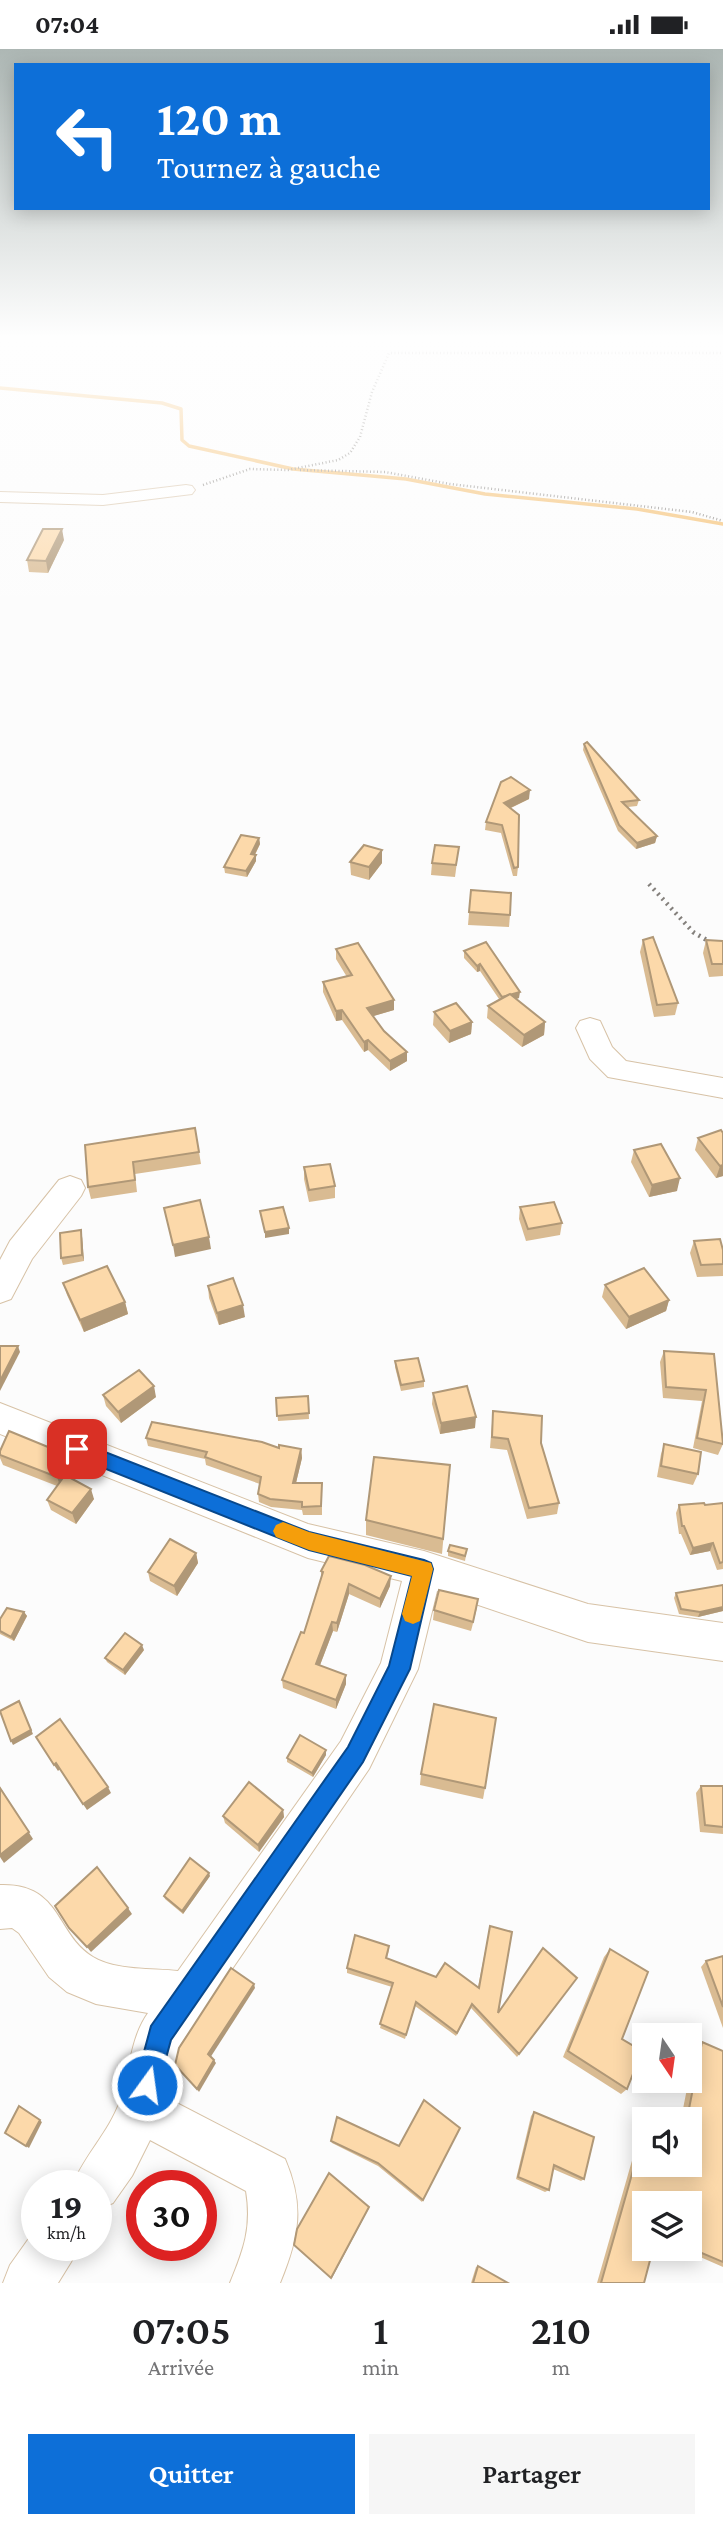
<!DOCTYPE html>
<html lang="fr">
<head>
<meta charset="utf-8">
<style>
  :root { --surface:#fff; --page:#f6f6f6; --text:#202124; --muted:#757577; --accent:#0d6fd8 }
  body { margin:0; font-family:"Crimson Pro",serif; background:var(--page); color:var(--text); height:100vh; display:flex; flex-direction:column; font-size:26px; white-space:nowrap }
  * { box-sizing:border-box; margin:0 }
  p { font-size:23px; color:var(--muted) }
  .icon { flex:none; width:38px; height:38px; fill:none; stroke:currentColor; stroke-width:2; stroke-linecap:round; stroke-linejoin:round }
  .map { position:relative; height:2234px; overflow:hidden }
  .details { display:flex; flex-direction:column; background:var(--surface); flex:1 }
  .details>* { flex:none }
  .hud { position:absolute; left:14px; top:14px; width:696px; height:147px; border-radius:0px; box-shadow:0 4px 18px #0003; background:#0d6fd8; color:#fff; overflow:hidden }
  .needle { width:46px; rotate:167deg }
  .fabs { position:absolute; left:632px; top:1974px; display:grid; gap:14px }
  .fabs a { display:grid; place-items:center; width:70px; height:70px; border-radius:0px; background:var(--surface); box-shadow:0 4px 18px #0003; font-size:35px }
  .speed { position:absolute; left:21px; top:2121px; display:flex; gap:14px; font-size:35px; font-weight:700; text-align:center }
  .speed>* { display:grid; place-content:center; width:91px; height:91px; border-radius:50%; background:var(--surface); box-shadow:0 4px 18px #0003; line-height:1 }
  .speed small { font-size:18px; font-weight:400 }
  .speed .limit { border:10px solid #d22; background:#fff; color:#111 }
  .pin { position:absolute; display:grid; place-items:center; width:60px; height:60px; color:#fff; margin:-30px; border-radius:14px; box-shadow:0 4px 10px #0006 }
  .me { position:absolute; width:77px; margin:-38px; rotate:14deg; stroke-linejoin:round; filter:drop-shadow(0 0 5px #0008) }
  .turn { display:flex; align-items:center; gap:24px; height:147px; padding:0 28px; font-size:32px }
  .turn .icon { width:91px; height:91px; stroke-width:2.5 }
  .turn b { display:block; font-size:49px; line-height:60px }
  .eta { display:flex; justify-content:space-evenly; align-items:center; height:119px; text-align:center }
  .eta b { font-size:42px; font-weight:600; line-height:49px }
  .cta { display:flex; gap:14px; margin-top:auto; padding:14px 28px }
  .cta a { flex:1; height:80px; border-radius:0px; background:var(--accent); color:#fff; font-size:28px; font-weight:600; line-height:80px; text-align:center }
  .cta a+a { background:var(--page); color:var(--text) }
  .status { display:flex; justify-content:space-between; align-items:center; height:49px; padding:0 35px; background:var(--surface); direction:ltr }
  .status svg { height:19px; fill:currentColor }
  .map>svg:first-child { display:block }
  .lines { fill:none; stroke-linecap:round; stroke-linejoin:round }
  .stream { stroke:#f4bb67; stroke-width:3.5 }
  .minor-casing { stroke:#d7c2a6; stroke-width:2 }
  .path-far1 { stroke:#84807c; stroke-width:2.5; stroke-dasharray:1 2.5; stroke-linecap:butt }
  .path { stroke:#84807c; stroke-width:4.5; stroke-dasharray:2 4.5; stroke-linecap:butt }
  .minor { fill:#fff; fill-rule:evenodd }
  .wall { fill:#d9bb92 }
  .shaded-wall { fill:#b09877 }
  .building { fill:#fcd9aa; stroke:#b09877; stroke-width:2 }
  .route { fill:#0d6fd8; stroke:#08488c; stroke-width:2 }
  .slow { fill:#f59e0b }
</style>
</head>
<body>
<div class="status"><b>07:04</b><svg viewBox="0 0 49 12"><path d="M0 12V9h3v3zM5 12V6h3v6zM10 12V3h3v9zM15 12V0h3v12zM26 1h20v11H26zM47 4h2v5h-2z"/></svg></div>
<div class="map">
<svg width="723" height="2234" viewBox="0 0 723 2234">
  <rect width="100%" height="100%" fill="#fcfcfc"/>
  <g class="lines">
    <!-- stream -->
    <polyline class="stream" points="0,339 162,354 181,360 182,391 189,397 293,420 406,430 485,445 637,460 723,475"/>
    <defs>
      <g id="minor">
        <polygon points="186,436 192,437 195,441 192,445 103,456 0,453 0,443 103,446"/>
        <polygon points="590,969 600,972 612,998 626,1012 723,1029 723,1049 608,1028 590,1010 576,979 580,972"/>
        <polygon points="70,1127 81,1131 85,1139 81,1147 32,1210 11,1250 0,1254 0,1211 10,1192 59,1131"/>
        <path d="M 0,1354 L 308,1475 L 424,1502 L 588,1555 L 723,1574 L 723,1612 L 588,1593 L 437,1542 L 418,1620 L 369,1720 L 180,1996 L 167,2049 L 285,2110 C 305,2157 299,2188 280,2234 L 230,2234 C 244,2200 252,2178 246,2142 L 150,2091 L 132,2127 L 113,2154 L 96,2161 L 96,2137 L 72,2137 C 84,2107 109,2083 120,2052 C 130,2023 130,1989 148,1964 L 96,1955 L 67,1943 L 49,1928 L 19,1884 L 12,1879 L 0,1880 L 0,1836 C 62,1834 55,1885 93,1908 C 116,1922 153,1919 178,1922 L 341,1692 L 381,1614 L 402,1532 L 308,1509 L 0,1385 Z"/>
        <polygon points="37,2178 37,2196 79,2196 71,2213 58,2234 3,2234 10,2216"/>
      </g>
    </defs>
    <!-- minor casing -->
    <use href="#minor" class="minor-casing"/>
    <!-- path-far1 -->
    <g class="path-far1">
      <polyline points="300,421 385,423 450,435 692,463 723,472"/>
      <polyline points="203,436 250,420 288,421 338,411 350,404 360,388 372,343 389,304 723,304"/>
    </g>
    <!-- path -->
    <polyline class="path" points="649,835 693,883 710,893"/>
    <!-- minor -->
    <use href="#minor" class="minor"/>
  </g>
  <!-- wall -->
  <g class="wall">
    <polygon points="64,491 48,524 29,523 27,511"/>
    <polygon points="584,695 639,751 637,757 628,758 657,787 655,794 636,800 618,782 583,701"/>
    <polygon points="501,733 529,750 511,759 518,818 517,827 513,827 501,784 485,781 486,773"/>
    <polygon points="259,789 260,795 255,806 256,812 247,828 225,824 224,818"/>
    <polygon points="459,798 455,828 431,826 432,814"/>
    <polygon points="382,801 382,814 369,831 351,826 350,813"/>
    <polygon points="471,841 510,866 509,878 468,876"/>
    <polygon points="643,891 678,954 675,966 654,968 640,903"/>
    <polygon points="706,891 723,892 723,927 709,928 703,904"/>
    <polygon points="486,893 519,949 516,950 545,973 544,986 522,998 487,969 488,957 499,950 480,922 477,923 464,909 464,902"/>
    <polygon points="336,900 394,951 394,961 373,967 384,982 407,1003 407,1012 390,1022 368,1001 364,1003 342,971 336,972 323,943 323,933 347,928 336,910"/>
    <polygon points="434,963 472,973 471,985 449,994 433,976"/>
    <polygon points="195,1079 201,1115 135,1125 137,1143 91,1150 88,1138 85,1096"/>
    <polygon points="723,1084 723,1127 716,1129 695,1101 698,1089"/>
    <polygon points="634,1101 677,1142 649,1148 631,1113"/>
    <polygon points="304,1118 335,1137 335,1149 309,1153 304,1130"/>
    <polygon points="520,1158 562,1174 560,1186 526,1192 519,1170"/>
    <polygon points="81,1181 82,1187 84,1212 63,1216 61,1209"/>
    <polygon points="694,1192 723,1201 723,1227 697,1228 690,1204"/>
    <polygon points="63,1234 125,1253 128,1265 84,1283 67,1246"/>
    <polygon points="605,1236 669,1251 666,1262 626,1280 602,1248"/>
    <polygon points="208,1237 245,1268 219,1276 209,1249"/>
    <polygon points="664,1302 714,1305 723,1395 718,1406 693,1399 702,1352 663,1349 660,1313"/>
    <polygon points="395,1312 424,1332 424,1338 401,1342 395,1318"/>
    <polygon points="433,1344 475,1379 440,1385 432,1355"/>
    <polygon points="103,1346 156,1348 121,1374 106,1357"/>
    <polygon points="308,1347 309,1370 278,1372 276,1349"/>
    <polygon points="493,1362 541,1394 559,1454 557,1465 527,1470 507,1401 490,1399"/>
    <polygon points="146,1389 301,1400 302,1409 296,1434 322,1442 322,1466 303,1466 302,1461 271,1458 259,1453 258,1445 260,1435 206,1416 205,1410 148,1397"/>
    <polygon points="664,1395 698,1425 693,1436 657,1428 661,1405"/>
    <polygon points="0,1402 74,1418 68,1427 94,1450 76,1475 51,1461 47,1451 57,1437 3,1416 0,1409"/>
    <polygon points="450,1416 442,1505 366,1486 366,1471"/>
    <polygon points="723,1454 723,1520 717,1521 710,1502 690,1506 681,1485 679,1485 676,1464 679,1456 705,1456"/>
    <polygon points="467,1500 465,1512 448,1507 448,1502"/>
    <polygon points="196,1504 198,1514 177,1547 150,1532 148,1523"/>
    <polygon points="321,1522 390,1537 380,1559 349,1545 337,1583 333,1582 320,1616 346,1635 336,1660 283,1639 282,1631 304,1584 321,1530"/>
    <polygon points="723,1536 723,1562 698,1568 679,1565 674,1549 676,1544"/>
    <polygon points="477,1559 471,1582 433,1571 434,1561"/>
    <polygon points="24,1563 27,1567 14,1592 0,1585 0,1570"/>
    <polygon points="144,1601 125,1626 107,1613 105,1609"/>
    <polygon points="326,1701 326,1706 313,1728 287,1713 287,1709"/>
    <polygon points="421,1725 485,1739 483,1750 420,1736"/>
    <polygon points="701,1737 723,1737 723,1785 700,1783 696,1744"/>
    <polygon points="283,1761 284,1768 259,1803 225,1774 223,1767"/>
    <polygon points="210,1827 183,1865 165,1850 164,1847"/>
    <polygon points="490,1877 498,1964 574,1933 517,2008 471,1959 456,1987 415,1957 405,1990 380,1979 392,1938 347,1924 347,1919 389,1901 387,1909 436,1928 478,1938"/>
    <polygon points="610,1900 622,1990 627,2040 621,2045 563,2008 604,1908"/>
    <polygon points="723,1907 723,1979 701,1918 706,1912"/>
    <polygon points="702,1993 723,2002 723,2218 682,2200 690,2200 690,2154 644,2154 644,2234 597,2234 637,2094 642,2090 644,2116 690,2116 690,2070 681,2070 695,1999"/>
    <polygon points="534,2063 584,2130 581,2132 553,2120 549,2141 545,2143 516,2130 531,2067"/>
    <polygon points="460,2079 422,2153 378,2117 332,2094 331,2092 399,2097"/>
    <polygon points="478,2217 508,2234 471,2234 476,2218"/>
  </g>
  <!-- shaded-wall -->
  <g class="shaded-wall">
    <polygon points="62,480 64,491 48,524 46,512"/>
    <polygon points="530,741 529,750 504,762 504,754"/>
    <polygon points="657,787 655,794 636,800 637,794"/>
    <polygon points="259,789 260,795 252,811 251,805"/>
    <polygon points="382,801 382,814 369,831 369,818"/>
    <polygon points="256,806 256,812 247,828 246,822"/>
    <polygon points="480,915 480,922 477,923 477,917"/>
    <polygon points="520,943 519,949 502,954 502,948"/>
    <polygon points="394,951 394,961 367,969 367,959"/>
    <polygon points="342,961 342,971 336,972 336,962"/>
    <polygon points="472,973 471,985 449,994 450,982"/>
    <polygon points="545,973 544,986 522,998 524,986"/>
    <polygon points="368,991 368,1001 364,1003 364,993"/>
    <polygon points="407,1003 407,1012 390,1022 390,1012"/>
    <polygon points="723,1116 723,1127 716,1129 720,1117"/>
    <polygon points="680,1129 677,1142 649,1148 652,1136"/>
    <polygon points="289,1179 289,1185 265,1189 265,1183"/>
    <polygon points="81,1181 82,1187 84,1212 82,1206"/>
    <polygon points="209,1188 211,1200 175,1208 173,1196"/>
    <polygon points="669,1251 666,1262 626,1280 629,1268"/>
    <polygon points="125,1253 128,1265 84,1283 80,1271"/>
    <polygon points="243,1256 245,1268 219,1276 217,1264"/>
    <polygon points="18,1297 20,1303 0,1342 0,1332"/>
    <polygon points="154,1337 156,1348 121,1374 118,1363"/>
    <polygon points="476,1368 475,1379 440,1385 441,1374"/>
    <polygon points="301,1400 302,1409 294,1442 293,1434"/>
    <polygon points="70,1407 74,1418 61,1439 57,1428"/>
    <polygon points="91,1440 94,1450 76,1475 72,1464"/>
    <polygon points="713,1494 710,1502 690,1506 693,1499"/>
    <polygon points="196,1504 198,1514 177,1547 174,1537"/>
    <polygon points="391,1527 390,1537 380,1559 380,1550"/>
    <polygon points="349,1535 349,1545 337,1583 337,1574"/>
    <polygon points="723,1558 723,1562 698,1568 700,1563"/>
    <polygon points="24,1563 27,1567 14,1592 11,1588"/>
    <polygon points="332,1573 333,1582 317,1624 316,1615"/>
    <polygon points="142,1596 144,1601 125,1626 123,1621"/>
    <polygon points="346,1626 346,1635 336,1660 336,1651"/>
    <polygon points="19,1652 33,1685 13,1696 11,1692"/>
    <polygon points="326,1701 326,1706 313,1728 312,1724"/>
    <polygon points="56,1714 60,1720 58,1722 54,1716"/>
    <polygon points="0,1738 33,1790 4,1814 0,1808"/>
    <polygon points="108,1738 111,1744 87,1761 83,1755"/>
    <polygon points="283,1761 284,1768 259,1803 258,1796"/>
    <polygon points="209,1824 210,1827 183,1865 182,1862"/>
    <polygon points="128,1859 132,1865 91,1903 87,1898"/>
    <polygon points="254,1935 255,1939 210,2009 208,2005"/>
    <polygon points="214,2011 216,2014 199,2043 197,2040"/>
    <polygon points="19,2057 42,2073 29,2099 26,2097"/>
    <polygon points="369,2158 369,2159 332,2229 331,2229"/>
  </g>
  <!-- building -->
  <g class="building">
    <polygon points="43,480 62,480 46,512 27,511"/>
    <polygon points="587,693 639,751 622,753 657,787 637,794 619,776 584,695"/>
    <polygon points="511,728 530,741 504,754 519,766 518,818 514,819 502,776 486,773 501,733"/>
    <polygon points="241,786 259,789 251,805 256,806 246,822 224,818"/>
    <polygon points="364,796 382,801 369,818 350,813"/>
    <polygon points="435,796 459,798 456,816 432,814"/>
    <polygon points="471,841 511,844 510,866 469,863"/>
    <polygon points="653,888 678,954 657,956 643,891"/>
    <polygon points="706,891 723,892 723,915 712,915"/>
    <polygon points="486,893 520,943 502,948 480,915 477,917 464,902"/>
    <polygon points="358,894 394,951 367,959 384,982 407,1003 390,1012 368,991 364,993 342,961 336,962 323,933 352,926 336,900"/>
    <polygon points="510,945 545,973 524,986 488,957"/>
    <polygon points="456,954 472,973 450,982 434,963"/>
    <polygon points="195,1079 199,1103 133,1113 135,1131 88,1138 85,1096"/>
    <polygon points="721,1081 723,1084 723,1116 720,1117 698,1089"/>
    <polygon points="661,1095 680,1129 652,1136 634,1101"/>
    <polygon points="330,1115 335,1137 309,1141 304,1118"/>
    <polygon points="200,1151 209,1188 173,1196 164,1159"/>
    <polygon points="554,1153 562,1174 528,1180 520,1158"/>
    <polygon points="283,1158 289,1179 265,1183 260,1162"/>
    <polygon points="81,1181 82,1206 61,1209 60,1184"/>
    <polygon points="720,1190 723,1201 723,1215 701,1216 694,1192"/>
    <polygon points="107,1217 125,1253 80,1271 63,1234"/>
    <polygon points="644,1219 669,1251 629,1268 605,1236"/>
    <polygon points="233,1229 243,1256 217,1264 208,1237"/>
    <polygon points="0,1297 18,1297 0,1332"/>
    <polygon points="664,1302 714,1305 723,1395 697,1389 706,1341 666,1338"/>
    <polygon points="418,1309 424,1332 401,1336 395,1312"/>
    <polygon points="139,1321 154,1337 118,1363 103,1346"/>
    <polygon points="467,1337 476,1368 441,1374 433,1344"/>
    <polygon points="308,1347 309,1364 277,1367 276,1349"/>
    <polygon points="493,1362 542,1367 541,1394 559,1454 529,1459 508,1390 492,1388"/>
    <polygon points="152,1373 262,1393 279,1399 279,1396 301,1400 293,1434 322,1434 321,1457 302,1458 302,1453 270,1450 258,1445 261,1428 205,1408 207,1403 146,1389"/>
    <polygon points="9,1382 70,1407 57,1428 0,1406 0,1402"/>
    <polygon points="664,1395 701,1403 698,1425 661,1417"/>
    <polygon points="374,1408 450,1416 443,1490 366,1471"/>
    <polygon points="65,1426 91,1440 72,1464 47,1451"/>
    <polygon points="704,1454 705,1456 723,1454 723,1513 720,1514 713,1494 693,1499 684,1477 682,1477 679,1456"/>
    <polygon points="170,1490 196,1504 174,1537 148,1523"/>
    <polygon points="450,1496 467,1500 465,1507 448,1502"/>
    <polygon points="329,1507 365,1516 391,1527 380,1550 349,1535 337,1574 332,1573 316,1615 346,1626 336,1651 282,1631 301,1583 304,1584 323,1523 321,1522"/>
    <polygon points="723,1536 723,1558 700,1563 681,1560 676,1544"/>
    <polygon points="439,1541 478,1550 473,1573 434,1561"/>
    <polygon points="7,1559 24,1563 11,1588 0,1582 0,1570"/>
    <polygon points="125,1584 142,1596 123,1621 105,1609"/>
    <polygon points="19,1652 31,1681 11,1692 0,1662"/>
    <polygon points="434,1655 496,1669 485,1739 421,1725"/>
    <polygon points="60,1670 108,1738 83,1755 56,1714 54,1716 36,1688"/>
    <polygon points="300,1686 326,1701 312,1724 287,1709"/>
    <polygon points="249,1733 283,1761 258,1796 223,1767"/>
    <polygon points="701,1737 723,1737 723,1778 705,1776"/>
    <polygon points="0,1739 29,1783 0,1806"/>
    <polygon points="190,1809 209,1824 182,1862 164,1847"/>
    <polygon points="97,1818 128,1859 87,1898 69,1879 55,1857"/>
    <polygon points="490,1877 512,1883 498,1964 543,1899 577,1929 519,2005 472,1955 457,1984 416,1953 406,1986 380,1975 393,1934 347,1919 355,1886 389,1897 386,1909 436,1928 445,1914 479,1939"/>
    <polygon points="610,1900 648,1923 622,1990 642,2002 627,2040 568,2002"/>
    <polygon points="723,1907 723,1958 706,1912"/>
    <polygon points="231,1919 254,1935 208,2005 214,2011 197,2040 175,2016 179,1999"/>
    <polygon points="702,1993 723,2002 723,2213 690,2199 690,2154 644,2154 644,2200 653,2200 644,2234 601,2234 642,2090 644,2091 644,2116 690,2116 690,2070 687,2070"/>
    <polygon points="424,2051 460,2079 423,2151 378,2114 331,2092 337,2068 399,2097"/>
    <polygon points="19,2057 40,2071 26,2097 5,2084"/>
    <polygon points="534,2063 594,2088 584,2130 554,2116 549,2141 518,2128"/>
    <polygon points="329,2124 369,2158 331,2229 294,2196 297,2180"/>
    <polygon points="478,2217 508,2234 473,2234"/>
  </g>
  <!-- sky -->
  <linearGradient id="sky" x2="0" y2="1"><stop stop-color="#adb7b4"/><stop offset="0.48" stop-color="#fefefe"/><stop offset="1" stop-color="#fefefe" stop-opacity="0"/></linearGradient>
  <rect width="723" height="599" fill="url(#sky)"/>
  <!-- route -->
  <polygon class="route" points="77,1392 309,1483 424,1511 431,1514 433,1520 410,1620 363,1713 171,1991 156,2045 147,2049 138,2045 135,2036 151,1977 348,1698 389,1617 412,1527 309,1501 71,1406 68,1400 71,1394"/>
  <!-- slow -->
  <polygon class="slow" points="283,1473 309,1483 431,1514 433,1520 420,1572 413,1575 405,1572 402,1565 412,1527 309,1501 276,1488 273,1482 276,1476"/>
</svg>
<div class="fabs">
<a><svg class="needle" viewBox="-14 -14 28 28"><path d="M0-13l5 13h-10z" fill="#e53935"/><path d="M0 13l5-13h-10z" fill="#757577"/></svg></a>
<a><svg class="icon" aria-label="sound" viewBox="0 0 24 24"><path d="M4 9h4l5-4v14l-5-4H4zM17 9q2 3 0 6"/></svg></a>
<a><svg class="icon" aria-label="layers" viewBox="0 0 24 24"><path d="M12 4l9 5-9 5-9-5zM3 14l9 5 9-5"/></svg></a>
</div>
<div class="speed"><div>19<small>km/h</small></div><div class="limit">30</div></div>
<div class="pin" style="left:77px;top:1400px;background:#d93025"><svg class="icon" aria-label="arrive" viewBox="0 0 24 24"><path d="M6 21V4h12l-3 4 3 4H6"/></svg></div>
<svg class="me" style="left:147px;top:2036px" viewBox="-20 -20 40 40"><circle r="17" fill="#0d6fd8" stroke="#fff" stroke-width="3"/><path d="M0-11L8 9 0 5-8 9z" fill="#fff"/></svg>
<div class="hud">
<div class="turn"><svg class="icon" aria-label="left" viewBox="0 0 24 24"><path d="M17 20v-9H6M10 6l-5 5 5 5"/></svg><div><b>120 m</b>Tournez à gauche</div></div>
</div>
</div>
<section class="details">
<div class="eta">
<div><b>07:05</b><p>Arrivée</p></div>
<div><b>1</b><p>min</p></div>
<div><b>210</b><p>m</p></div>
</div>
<div class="cta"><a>Quitter</a><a>Partager</a></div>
</section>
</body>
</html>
